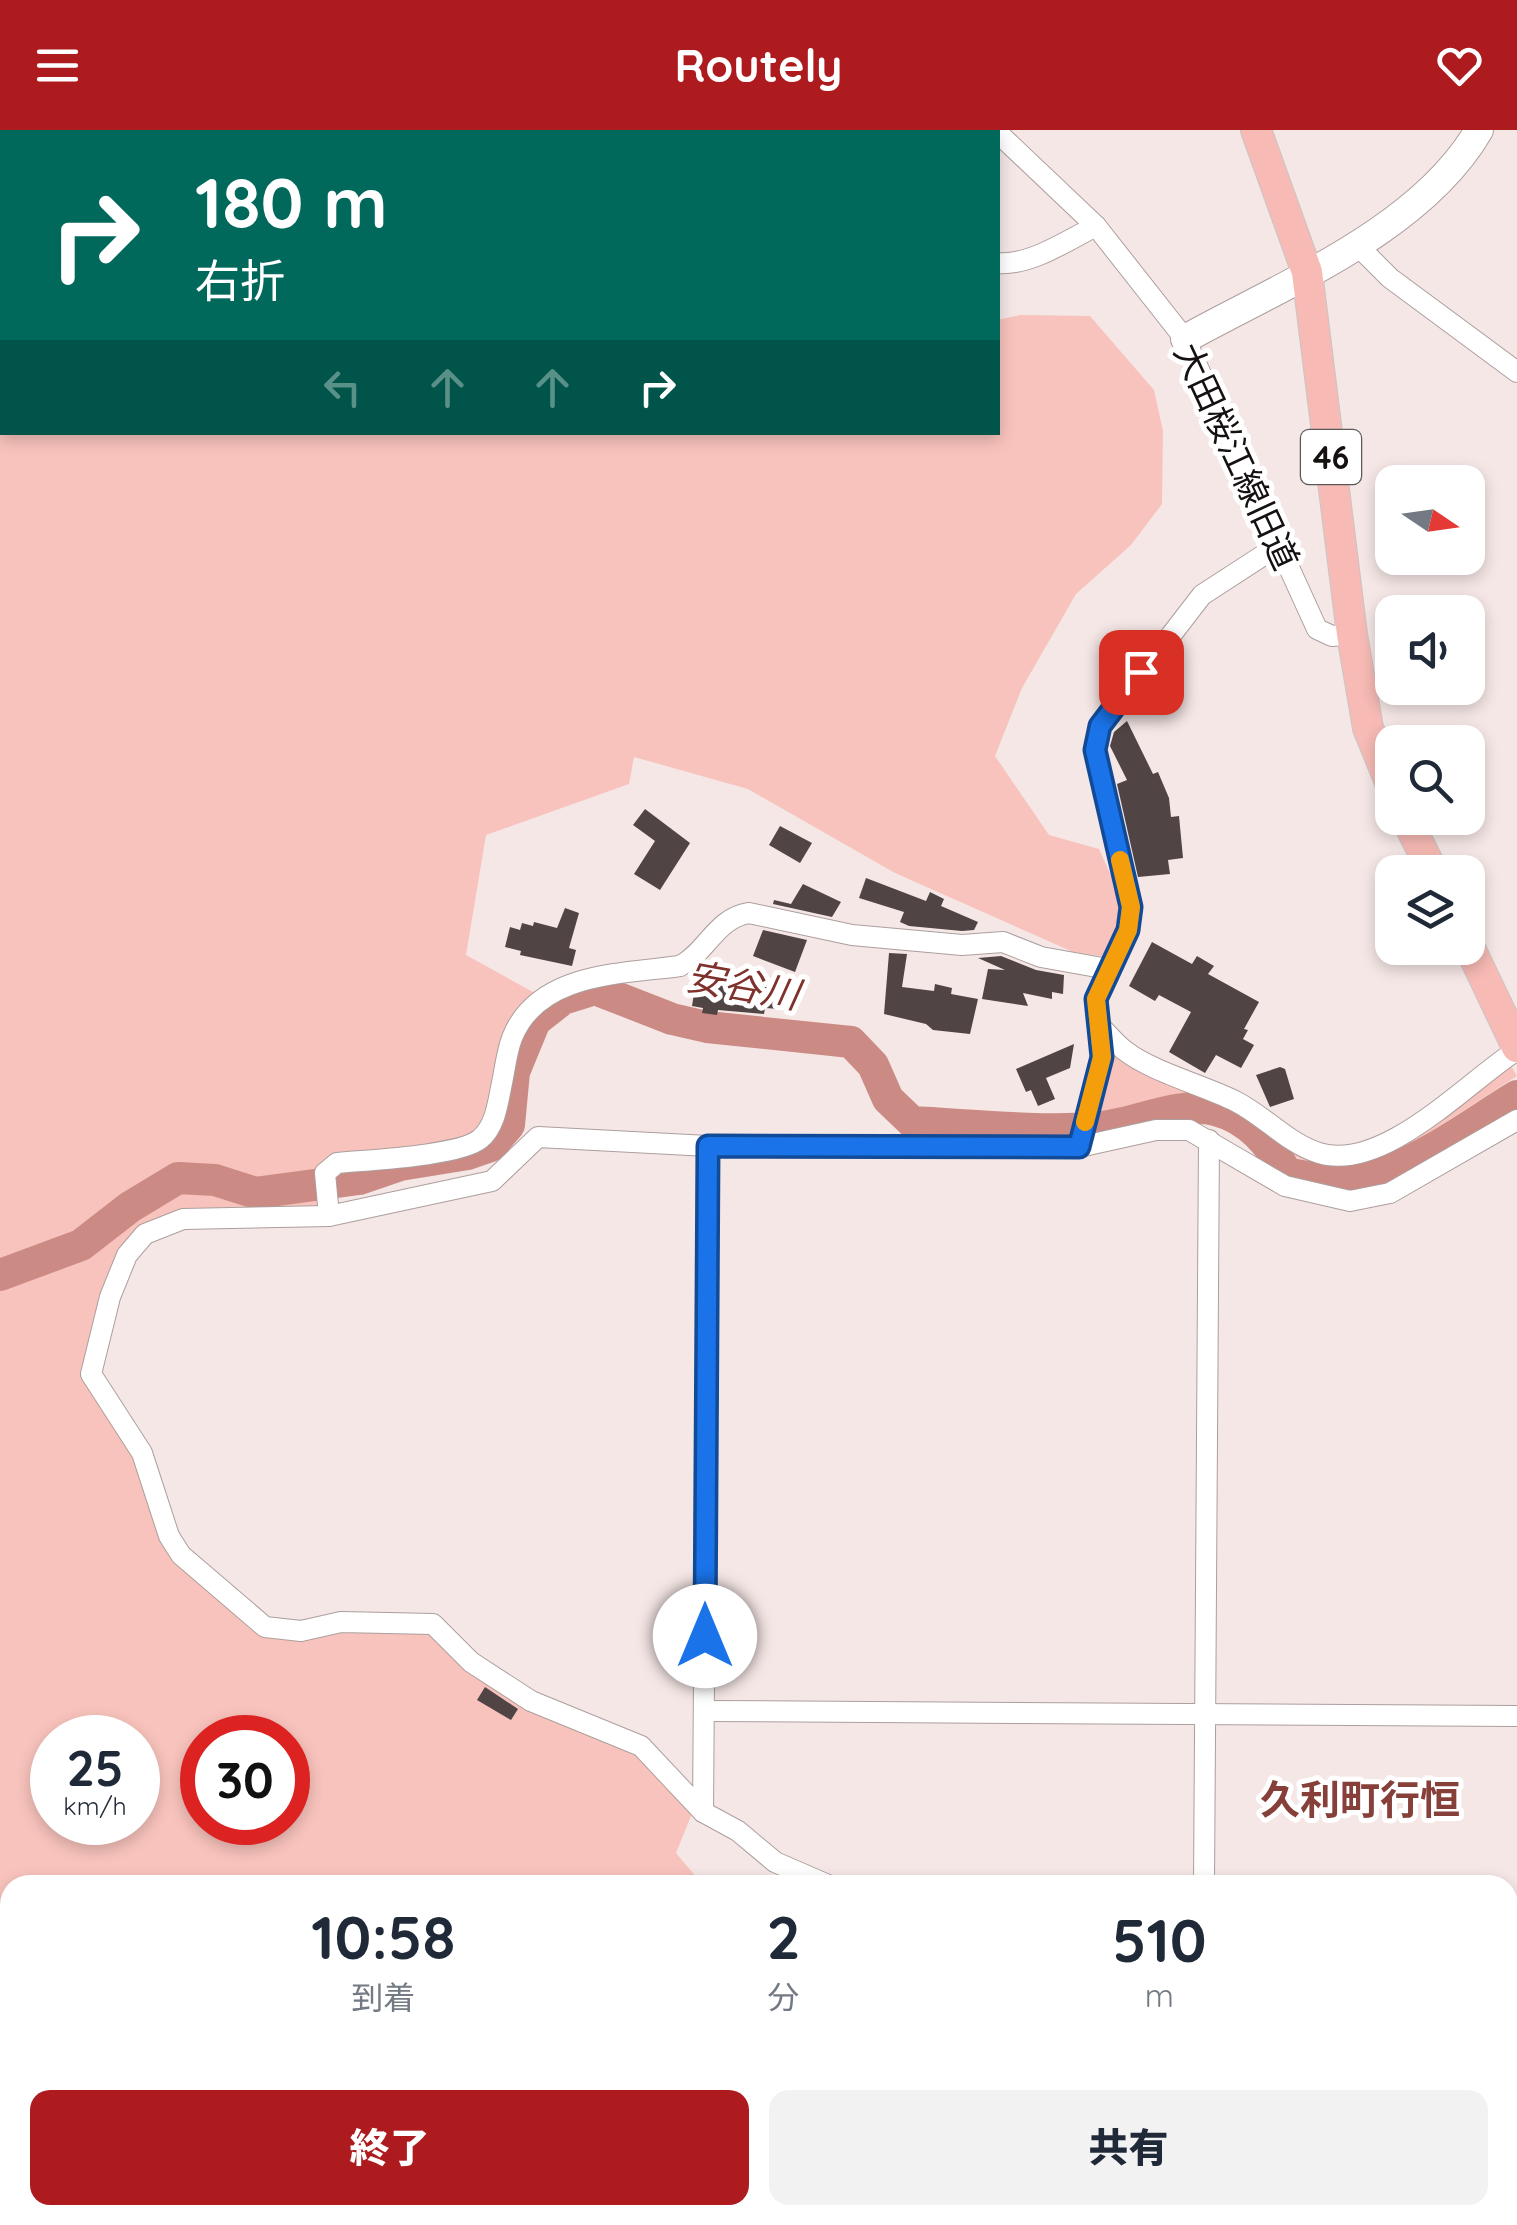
<!DOCTYPE html>
<html lang="ja">
<head>
<meta charset="utf-8">
<style>
  :root { --surface:#fff; --page:#f2f2f3; --text:#1f2937; --muted:#747a83; --accent:#ad1b1f }
  body { margin:0; font-family:Quicksand,"Noto Sans JP",sans-serif; background:var(--page); color:var(--text); height:100vh; display:flex; flex-direction:column; font-size:38px; white-space:nowrap }
  * { box-sizing:border-box; margin:0 }
  p { font-size:32px; color:var(--muted) }
  .icon { flex:none; width:55px; height:55px; fill:none; stroke:currentColor; stroke-width:2; stroke-linecap:round; stroke-linejoin:round }
  .map { position:relative; flex:1; overflow:hidden }
  .sheet { position:absolute; left:0px; top:1745px; width:1518px; height:350px; display:flex; flex-direction:column; background:var(--surface); border-radius:30px 30px 0 0; box-shadow:0 5px 15px #0003 }
  .sheet>* { flex:none }
  .guide { position:absolute; left:0px; top:0px; width:1000px; height:305px; box-shadow:0 5px 15px #0003; background:#00695c; color:#fff; overflow:hidden }
  .needle { width:65px; rotate:103deg }
  .buttons { position:absolute; left:1375px; top:335px; display:grid; gap:20px }
  .buttons a { display:grid; place-items:center; width:110px; height:110px; border-radius:20px; background:var(--surface); box-shadow:0 5px 15px #0003; font-size:50px }
  .speed { position:absolute; left:30px; top:1585px; display:flex; gap:20px; font-size:50px; font-weight:700; text-align:center }
  .speed>* { display:grid; place-content:center; width:130px; height:130px; border-radius:50%; background:var(--surface); box-shadow:0 5px 15px #0003; line-height:1 }
  .speed small { font-size:25px; font-weight:400 }
  .speed .limit { border:15px solid #d22; background:#fff; color:#111 }
  .pin { position:absolute; display:grid; place-items:center; width:85px; height:85px; color:#fff; margin:-42px; border-radius:20px; box-shadow:0 5px 15px #0006 }
  .me { position:absolute; width:110px; margin:-55px; rotate:0deg; stroke-linejoin:round; filter:drop-shadow(0 0 8px #0008) }
  .turn { display:flex; align-items:center; gap:35px; height:210px; padding:0 30px; font-size:45px }
  .turn .icon { width:130px; height:130px; stroke-width:2.5 }
  .turn b { display:block; font-size:70px; line-height:85px }
  .lanes { display:flex; align-items:center; height:95px; padding:0 30px; background:#0003; justify-content:center; gap:50px; direction:ltr }
  .lanes .off { opacity:.35 }
  .eta { display:flex; justify-content:space-evenly; align-items:center; height:170px; text-align:center }
  .eta b { font-size:60px; font-weight:800; line-height:70px }
  .button { display:flex; gap:20px; margin-top:auto; padding:20px 30px }
  .button a { flex:1; height:115px; border-radius:20px; background:var(--accent); color:#fff; font-size:40px; font-weight:800; line-height:115px; text-align:center }
  .button a+a { background:var(--page); color:var(--text) }
  header { display:flex; justify-content:space-between; align-items:center; height:130px; padding:0 30px; background:var(--accent); color:#fff; font-size:45px; font-weight:800 }
  .map>svg:first-child { display:block }
  .green { fill:#f8c3bc; fill-rule:evenodd }
  .lines { fill:none; stroke-linecap:round; stroke-linejoin:round }
  .stream { stroke:#cb8b84; stroke-width:5 }
  .river { stroke:#cb8b84; stroke-width:32 }
  .building { fill:#504544 }
  .street-casing { stroke:#ac9f9d; stroke-width:22 }
  .secondary-casing { stroke:#ac9f9d; stroke-width:30 }
  .primary-casing { stroke:#c7c6c6; stroke-width:32 }
  .street { stroke:#fff; stroke-width:20 }
  .secondary { stroke:#fff; stroke-width:28 }
  .primary { stroke:#f7bab4; stroke-width:30 }
  .route-casing { stroke:#114b97; stroke-width:25 }
  .route { stroke:#1a73e8; stroke-width:18 }
  .slow { stroke:#f59e0b; stroke-width:18 }
  .labels { text-anchor:middle; dominant-baseline:central; stroke-width:10; stroke-linejoin:round; paint-order:stroke }
  .shield { fill:#fff; stroke:#5c5858; stroke-width:2.5 }
  .shield-label { font-size:32px; font-weight:bold; fill:#161111 }
  .street-label { font-size:35px; fill:#161111; stroke:#fff }
  .water-label { font-size:38px; font-style:italic; fill:#7f312c; stroke:#fff }
  .quarter-label { font-size:40px; font-weight:bold; fill:#873f39; stroke:#fff }
</style>
</head>
<body>
<header><svg class="icon" aria-label="menu" viewBox="0 0 24 24"><path d="M4 6h16M4 12h16M4 18h16"/></svg>Routely<svg class="icon" aria-label="heart" viewBox="0 0 24 24"><path d="M12 20l-8-8c-3-5 5-10 8-4 3-6 11-1 8 4z"/></svg></header>
<div class="map">
<svg width="1517" height="2095" viewBox="0 0 1517 2095">
  <rect width="100%" height="100%" fill="#f5e7e6"/>
  <!-- green -->
  <g class="green">
    <path d="M 0,0 L 242,2 L 2,2 L 2,302 L 998,302 L 998,190 L 1020,185 L 1090,186 L 1154,260 L 1163,301 L 1162,374 L 1131,415 L 1076,464 L 1022,558 L 995,626 L 1049,705 L 1099,719 L 1126,779 L 1108,827 L 1073,822 L 895,743 L 748,659 L 634,627 L 629,654 L 486,705 L 466,825 L 542,867 L 520,884 L 490,988 L 472,1010 L 339,1029 L 322,1079 L 138,1103 L 88,1242 L 137,1324 L 164,1407 L 267,1502 L 430,1497 L 465,1535 L 643,1623 L 693,1681 L 676,1723 L 703,1755 L 10,1755 L 10,2085 L 798,2085 L 799,2095 L 0,2095 ZM 52,1608 L 138,1608 L 138,1692 L 52,1692 ZM 202,1608 L 288,1608 L 288,1692 L 202,1692 Z"/>
    <polygon points="1110,916 1351,1030 1510,934 1517,946 1384,1032 1348,1039 1323,1038 1298,1028 1274,1012 1256,993 1215,973 1089,990"/>
  </g>
  <g class="lines">
    <!-- stream -->
    <g class="stream">
      <polyline points="42,2 45,0"/>
      <polyline points="0,32 2,30"/>
    </g>
    <!-- river -->
    <path class="river" d="M 0,1145 L 81,1115 L 130,1077 L 178,1048 L 215,1050 L 256,1063 L 359,1049 L 400,1035 L 468,1024 L 491,1016 L 509,995 L 514,942 L 535,891 L 563,869 L 595,859 L 672,889 L 707,897 L 851,912 L 873,935 L 888,969 L 912,992 C 972,995 1035,1002 1095,998 C 1131,996 1178,971 1215,980 C 1250,989 1269,1014 1287,1043 C 1384,1066 1438,1014 1517,966"/>
  </g>
  <!-- building -->
  <g class="building">
    <polygon points="1127,591 1153,644 1158,642 1169,668 1171,687 1179,686 1183,728 1168,730 1170,744 1138,747 1117,654 1127,650 1110,616 1114,602"/>
    <polygon points="645,679 690,713 660,760 634,744 655,711 633,695"/>
    <polygon points="780,696 812,713 800,733 769,715"/>
    <polygon points="866,748 926,771 930,762 944,769 941,776 978,792 974,800 962,801 909,796 900,792 904,782 859,768"/>
    <polygon points="803,754 841,772 832,787 773,774 774,770 791,774"/>
    <polygon points="565,778 579,783 569,818 576,820 572,836 520,825 521,821 505,817 510,797 520,800 522,793 533,796 534,792 557,798"/>
    <polygon points="763,800 807,810 795,842 753,826"/>
    <polygon points="1152,812 1192,834 1197,826 1214,836 1208,844 1259,872 1244,899 1248,900 1243,909 1254,915 1241,938 1216,925 1205,943 1169,922 1191,882 1159,865 1155,871 1129,856"/>
    <polygon points="889,823 907,824 902,857 934,861 935,854 952,858 951,864 978,869 970,904 933,900 926,894 884,884"/>
    <polygon points="1001,826 1036,840 1064,845 1063,864 1052,862 1052,869 1023,863 1028,876 982,869 988,839 1005,840 978,828"/>
    <polygon points="707,832 724,835 722,853 788,859 780,879 765,878 764,884 718,880 717,885 702,883 703,878 692,876 696,851 699,851 701,838"/>
    <polygon points="1074,914 1070,938 1046,948 1055,969 1038,976 1031,960 1026,962 1016,939"/>
    <polygon points="1280,937 1285,939 1294,969 1270,977 1256,945"/>
    <polygon points="485,1557 518,1579 511,1590 477,1570"/>
  </g>
  <g class="lines">
    <defs>
      <g id="street">
        <polyline points="245,0 265,2"/>
        <polyline points="686,2 688,0"/>
        <polyline points="998,3 1096,96 1185,209 1317,499 1332,506 1352,504"/>
        <polyline points="1357,115 1390,148 1517,242"/>
        <path d="M 998,133 C 1030,136 1068,110 1096,96"/>
        <path d="M 1097,893 C 1106,902 1114,912 1124,920 C 1152,942 1203,955 1235,971 C 1265,986 1287,1013 1319,1023 C 1383,1043 1467,952 1517,920"/>
        <polyline points="1079,1017 1102,927 1096,869 1108,839"/>
        <path d="M 329,1086 L 325,1043 L 337,1033 C 367,1030 460,1026 480,1009 C 496,996 498,971 502,953 C 505,938 507,921 512,908 C 538,842 622,844 680,836 C 707,822 716,788 749,783 L 852,805 L 962,815 L 1003,812 L 1041,827 L 1108,839 L 1128,800 L 1131,777 L 1095,620 L 1101,596 L 1202,465 L 1279,415"/>
        <polyline points="704,1581 1517,1586"/>
        <polyline points="703,1682 708,1016"/>
        <polyline points="828,1755 775,1732 738,1701 703,1682 641,1616 531,1571 471,1532 433,1494 341,1492 301,1501 265,1497 181,1425 169,1406 142,1323 91,1244 110,1167 127,1125 145,1104 183,1089 329,1086 492,1051 538,1007 708,1016 1079,1017 1156,1000 1189,1000 1285,1056 1350,1071 1390,1063 1517,990"/>
        <polyline points="1204,1755 1209,1010"/>
        <polyline points="1231,2085 1238,2095"/>
        <polyline points="1444,2085 1452,2095"/>
      </g>
      <path id="secondary" d="M 1185,209 C 1284,154 1421,100 1479,0"/>
      <g id="primary">
        <polyline points="1256,0 1307,142 1352,504 1368,598 1392,657"/>
        <polyline points="1406,688 1433,742"/>
        <polyline points="1468,814 1517,917"/>
      </g>
    </defs>
    <!-- street casing -->
    <use href="#street" class="street-casing"/>
    <!-- secondary casing -->
    <use href="#secondary" class="secondary-casing"/>
    <!-- primary casing -->
    <use href="#primary" class="primary-casing"/>
    <!-- street -->
    <use href="#street" class="street"/>
    <!-- secondary -->
    <use href="#secondary" class="secondary"/>
    <!-- primary -->
    <use href="#primary" class="primary"/>
  </g>
  <g class="lines">
    <defs>
      <polyline id="route" points="705,1506 708,1016 1079,1017 1102,927 1096,869 1128,800 1131,777 1095,620 1100,596 1141,542"/>
    </defs>
    <!-- route casing -->
    <use href="#route" class="route-casing"/>
    <!-- route -->
    <use href="#route" class="route"/>
    <!-- slow -->
    <polyline class="slow" points="1085,992 1102,927 1096,869 1128,800 1131,777 1120,730"/>
  </g>
  <g class="labels">
    <!-- shield labels -->
    <rect class="shield" x="1301" y="300" width="60" height="54" rx="8"/>
    <g class="shield-label">
      <text x="1331" y="327">46</text>
    </g>
    <!-- street labels -->
    <g class="street-label">
      <text transform="translate(1237 326) rotate(65)">大田桜江線旧道</text>
    </g>
    <!-- water labels -->
    <g class="water-label">
      <text transform="translate(743 855) rotate(10)">安谷川</text>
    </g>
    <!-- quarter labels -->
    <g class="quarter-label">
      <text x="1360" y="1669">久利町行恒</text>
    </g>
  </g>
</svg>
<div class="buttons">
<a><svg class="needle" viewBox="-14 -14 28 28"><path d="M0-13l5 13h-10z" fill="#e53935"/><path d="M0 13l5-13h-10z" fill="#747a83"/></svg></a>
<a><svg class="icon" aria-label="sound" viewBox="0 0 24 24"><path d="M4 9h4l5-4v14l-5-4H4zM17 9q2 3 0 6"/></svg></a>
<a><svg class="icon" aria-label="search" viewBox="0 0 24 24"><circle cx="10" cy="10" r="6"/><path d="M15 15l6 6"/></svg></a>
<a><svg class="icon" aria-label="layers" viewBox="0 0 24 24"><path d="M12 4l9 5-9 5-9-5zM3 14l9 5 9-5"/></svg></a>
</div>
<div class="speed"><div>25<small>km/h</small></div><div class="limit">30</div></div>
<div class="pin" style="left:1141px;top:542px;background:#d93025"><svg class="icon" aria-label="arrive" viewBox="0 0 24 24"><path d="M6 21V4h12l-3 4 3 4H6"/></svg></div>
<svg class="me" style="left:705px;top:1506px" viewBox="-20 -20 40 40"><circle r="19" fill="#fff"/><path d="M0-13L10 11 0 6-10 11z" fill="#1a73e8"/></svg>
<div class="guide">
<div class="turn"><svg class="icon" aria-label="right" viewBox="0 0 24 24"><path d="M7 20v-9h11M14 6l5 5-5 5"/></svg><div><b>180 m</b>右折</div></div>
<div class="lanes"><svg class="icon off" aria-label="left" viewBox="0 0 24 24"><path d="M17 20v-9H6M10 6l-5 5 5 5"/></svg><svg class="icon off" aria-label="ahead" viewBox="0 0 24 24"><path d="M12 20V5M6 11l6-6 6 6"/></svg><svg class="icon off" aria-label="ahead" viewBox="0 0 24 24"><path d="M12 20V5M6 11l6-6 6 6"/></svg><svg class="icon" aria-label="right" viewBox="0 0 24 24"><path d="M7 20v-9h11M14 6l5 5-5 5"/></svg></div>
</div>
<section class="sheet">
<div class="eta">
<div><b>10:58</b><p>到着</p></div>
<div><b>2</b><p>分</p></div>
<div><b>510</b><p>m</p></div>
</div>
<div class="button"><a>終了</a><a>共有</a></div>
</section>
</div>
</body>
</html>
